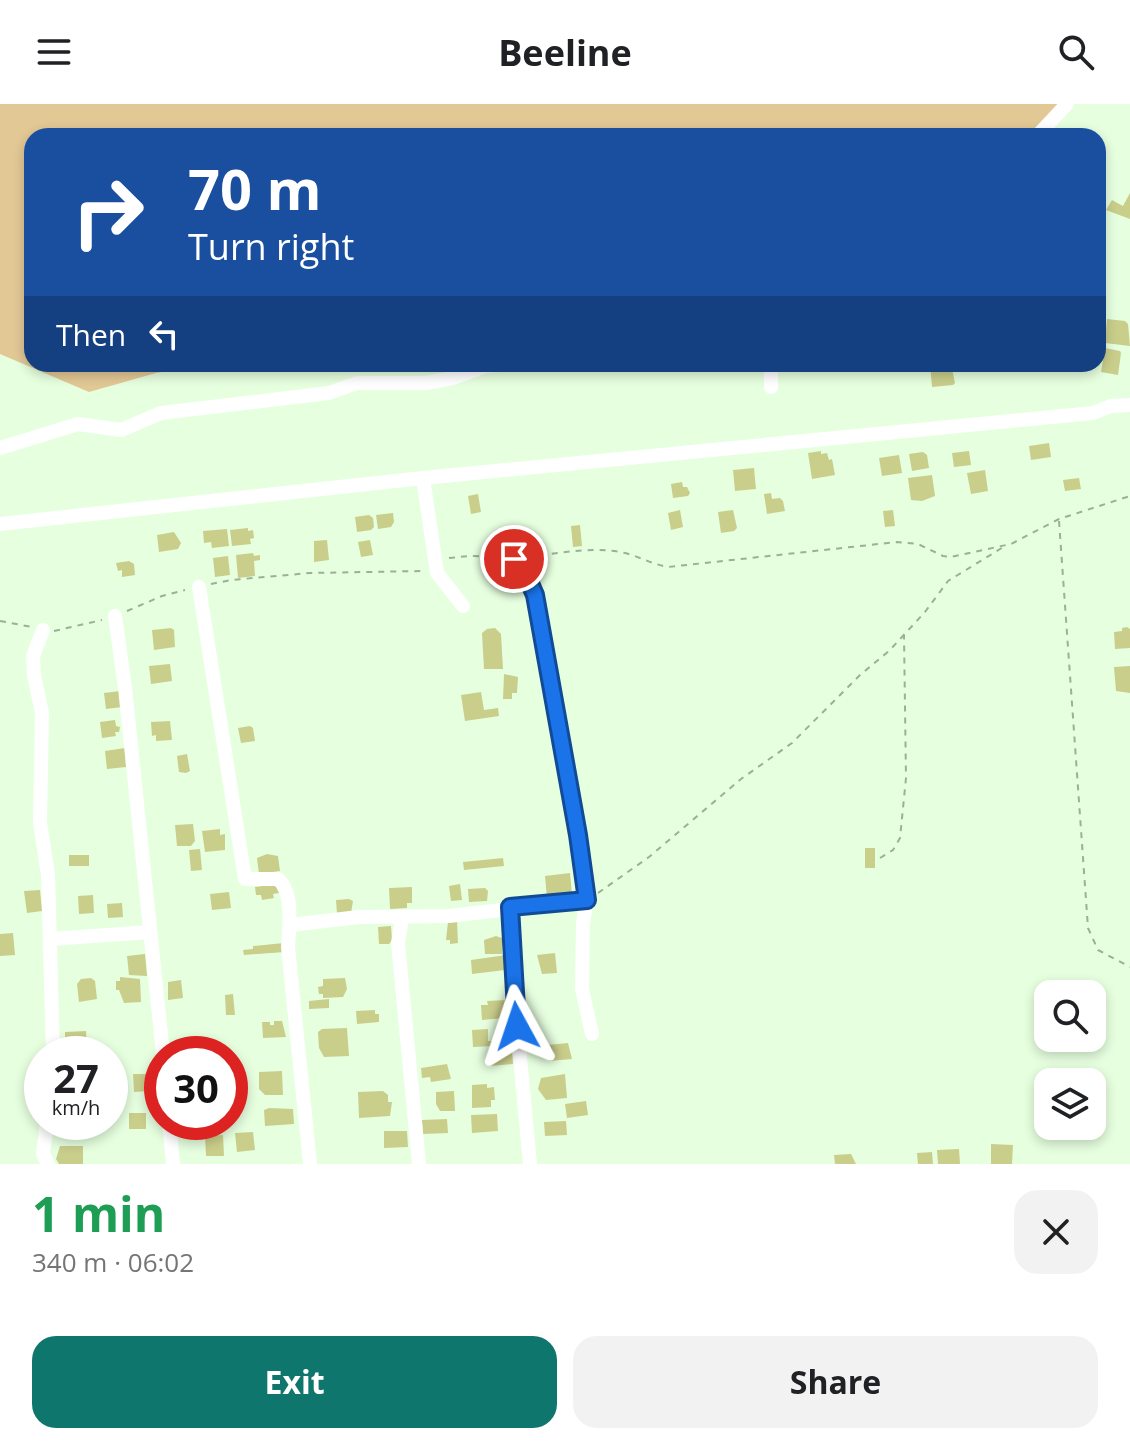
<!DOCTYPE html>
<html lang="en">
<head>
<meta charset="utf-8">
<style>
  :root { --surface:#fff; --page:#f2f2f2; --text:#202124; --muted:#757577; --accent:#0f766e }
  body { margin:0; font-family:"Open Sans",sans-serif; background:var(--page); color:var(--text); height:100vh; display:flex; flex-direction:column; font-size:30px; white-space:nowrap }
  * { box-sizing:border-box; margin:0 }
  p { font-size:26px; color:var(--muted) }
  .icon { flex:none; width:44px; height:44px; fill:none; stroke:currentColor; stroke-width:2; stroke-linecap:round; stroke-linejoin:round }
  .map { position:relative; height:1060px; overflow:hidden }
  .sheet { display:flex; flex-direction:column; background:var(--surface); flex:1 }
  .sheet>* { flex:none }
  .banner { position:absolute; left:24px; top:24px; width:1082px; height:244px; border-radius:24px; box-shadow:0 4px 12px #0003; background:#1a4fa0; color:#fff; overflow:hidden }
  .fabs { position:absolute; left:1034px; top:876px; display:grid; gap:16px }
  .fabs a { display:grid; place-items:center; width:72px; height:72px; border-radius:16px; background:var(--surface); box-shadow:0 4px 12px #0003; font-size:40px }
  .speed { position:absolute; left:24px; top:932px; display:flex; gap:16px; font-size:40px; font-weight:700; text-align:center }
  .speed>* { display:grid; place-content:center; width:104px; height:104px; border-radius:50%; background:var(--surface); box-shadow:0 4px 12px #0003; line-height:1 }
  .speed small { font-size:20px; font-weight:400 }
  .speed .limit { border:12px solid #d22; background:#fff; color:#111 }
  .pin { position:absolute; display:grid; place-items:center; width:68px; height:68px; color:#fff; margin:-34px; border:4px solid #fff; border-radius:50%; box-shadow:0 2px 8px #0007 }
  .me { position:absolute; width:88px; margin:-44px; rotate:355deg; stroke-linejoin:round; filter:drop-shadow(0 0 6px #0008) }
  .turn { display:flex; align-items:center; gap:28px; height:168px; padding:0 32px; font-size:36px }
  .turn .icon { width:104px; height:104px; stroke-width:2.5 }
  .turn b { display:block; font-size:56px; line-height:68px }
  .then { display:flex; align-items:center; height:76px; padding:0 32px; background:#0003; gap:16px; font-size:30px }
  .round { display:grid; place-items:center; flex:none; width:84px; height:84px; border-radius:24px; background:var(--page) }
  .overview { display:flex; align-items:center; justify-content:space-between; height:136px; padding:0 32px }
  h1 { font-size:48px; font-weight:700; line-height:60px; color:#1e9e55 }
  .primary-button { display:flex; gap:16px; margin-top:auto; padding:16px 32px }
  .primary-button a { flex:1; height:92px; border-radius:24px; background:var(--accent); color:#fff; font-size:32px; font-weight:700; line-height:92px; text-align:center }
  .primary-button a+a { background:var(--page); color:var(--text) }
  header { display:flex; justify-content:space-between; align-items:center; height:104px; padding:0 32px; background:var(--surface); font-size:36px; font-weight:700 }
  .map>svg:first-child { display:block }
  .green { fill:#e2c895 }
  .building { fill:#cace8b }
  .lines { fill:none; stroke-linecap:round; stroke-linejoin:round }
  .path { stroke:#9caf97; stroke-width:2; stroke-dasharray:6 6; stroke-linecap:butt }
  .minor { stroke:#fff; stroke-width:14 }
  .route-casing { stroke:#114b97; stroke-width:20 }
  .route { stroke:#1a73e8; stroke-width:14 }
</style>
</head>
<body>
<header><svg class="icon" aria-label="menu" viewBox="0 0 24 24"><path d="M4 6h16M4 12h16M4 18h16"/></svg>Beeline<svg class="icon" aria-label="search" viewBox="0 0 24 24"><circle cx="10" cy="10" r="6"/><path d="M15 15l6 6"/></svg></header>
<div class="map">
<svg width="1130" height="1060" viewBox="0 0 1130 1060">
  <rect width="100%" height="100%" fill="#e6ffdf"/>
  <!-- green -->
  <polygon class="green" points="0,0 1064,0 1038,32 32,32 32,260 208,260 156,269 89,288 0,250"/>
  <!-- building -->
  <g class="building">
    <polygon points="1130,89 1130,115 1106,106 1112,96 1123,102"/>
    <polygon points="1107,215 1125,217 1128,220 1130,242 1105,239"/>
    <polygon points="1105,244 1120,247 1121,249 1118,271 1101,268"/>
    <polygon points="930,260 951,260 955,279 953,281 932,283"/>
    <polygon points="1049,339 1051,353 1031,356 1029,342"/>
    <polygon points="821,347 821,350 827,349 829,356 832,355 835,371 812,375 808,349"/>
    <polygon points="969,347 971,361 954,363 952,349"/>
    <polygon points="923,348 927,351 929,364 912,367 909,350"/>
    <polygon points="899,351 902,369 882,372 879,354"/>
    <polygon points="754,364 756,385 735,387 733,366"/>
    <polygon points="985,366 988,387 971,390 967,369"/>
    <polygon points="932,371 935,392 922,397 911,396 908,374"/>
    <polygon points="1079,374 1081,385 1065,387 1063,376"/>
    <polygon points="682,378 683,383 687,383 690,389 688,392 673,394 671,380"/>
    <polygon points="771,389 772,395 780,394 783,397 785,407 767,410 764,390"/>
    <polygon points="478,390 481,408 471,410 468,392"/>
    <polygon points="680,406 683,423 671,426 668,409"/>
    <polygon points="733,406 737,424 734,427 721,429 718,408"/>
    <polygon points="893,406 895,422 885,423 883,407"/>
    <polygon points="393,409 394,418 391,423 378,425 376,411"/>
    <polygon points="369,411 373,414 374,423 371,426 357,428 355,413"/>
    <polygon points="580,421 582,442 573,443 571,422"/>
    <polygon points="248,424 248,427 253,426 254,434 250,435 251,440 232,442 230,426"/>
    <polygon points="227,425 229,442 212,444 211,438 204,439 203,427"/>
    <polygon points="174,428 181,439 178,445 159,448 157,431"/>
    <polygon points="327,436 329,456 314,458 314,437"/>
    <polygon points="370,436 373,451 361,453 358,438"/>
    <polygon points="253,449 254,452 260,451 260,456 254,457 255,472 238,474 236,451"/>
    <polygon points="228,452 230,471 215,473 213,454"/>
    <polygon points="129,457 134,460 135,471 122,473 122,466 118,467 116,459"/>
    <polygon points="1127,523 1130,525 1130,544 1115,545 1114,528 1122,527 1122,524"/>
    <polygon points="171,524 174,526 175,543 154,546 152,526"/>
    <polygon points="495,524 501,530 503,565 484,565 482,529 487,525"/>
    <polygon points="170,560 172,577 151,580 149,562"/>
    <polygon points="1130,562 1130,589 1116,587 1114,563"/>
    <polygon points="504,570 518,573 517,589 512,589 512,595 503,595"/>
    <polygon points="120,587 122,603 106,605 104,589"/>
    <polygon points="481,588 484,606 498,604 499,612 465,617 461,591"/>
    <polygon points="115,616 116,622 120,623 119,628 115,628 116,632 102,634 100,618"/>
    <polygon points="170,617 172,636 156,637 156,631 152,632 151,618"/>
    <polygon points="250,622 253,624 255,637 241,639 238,624"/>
    <polygon points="125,644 126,663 107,665 105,647"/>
    <polygon points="187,650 190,667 186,669 179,668 177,652"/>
    <polygon points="193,720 195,737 191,742 177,742 175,721"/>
    <polygon points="220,725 220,731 225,730 225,746 205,748 202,727"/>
    <rect x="865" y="744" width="10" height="20"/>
    <polygon points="200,745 202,766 191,767 189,746"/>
    <polygon points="267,750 278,752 280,767 259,770 257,754"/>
    <rect x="69" y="751" width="20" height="11"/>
    <polygon points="503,754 504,762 464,766 463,758"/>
    <polygon points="570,769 572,791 547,794 545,772"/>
    <polygon points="278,780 279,789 273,790 274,794 262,796 261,791 256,791 255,783"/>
    <polygon points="460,780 462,796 451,797 449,782"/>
    <polygon points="412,783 412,799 407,799 407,804 390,805 389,784"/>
    <polygon points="485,784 488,787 487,797 469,798 468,785"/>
    <polygon points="40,786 42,807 27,809 24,787"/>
    <polygon points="229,788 231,804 212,806 210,790"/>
    <polygon points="93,791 94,809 79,810 78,792"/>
    <polygon points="349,795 353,797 351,809 337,810 336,796"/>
    <polygon points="122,799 123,813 108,814 107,800"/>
    <polygon points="457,817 458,839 450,840 450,836 446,836 448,818"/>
    <polygon points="391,822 392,836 389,840 379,840 378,823"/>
    <polygon points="13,829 15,851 0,852 0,830"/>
    <polygon points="496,832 502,834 502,850 485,850 484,836"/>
    <polygon points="284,839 285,848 244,851 243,846 253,845 253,842"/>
    <polygon points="555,849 557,869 542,870 537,851"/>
    <polygon points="145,850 147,872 129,871 127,852"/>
    <polygon points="506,851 505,866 472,870 471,856"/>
    <polygon points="120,873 140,875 141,898 124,899 119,886 116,886 116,877 120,877"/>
    <polygon points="91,874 95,877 97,895 79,898 77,880 81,875"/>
    <polygon points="345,874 347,885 343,893 323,894 323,890 319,890 318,883 323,882 323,875"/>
    <polygon points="181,876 183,894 168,896 168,878"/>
    <polygon points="233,890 235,911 226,911 225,891"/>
    <polygon points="329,895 329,904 309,905 309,897"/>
    <polygon points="507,896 508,909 504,914 482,916 481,901 488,901 487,897"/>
    <polygon points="375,906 375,910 379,910 379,918 357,920 356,907"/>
    <polygon points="274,917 282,917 286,933 263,934 262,918 270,918 270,921 274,921"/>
    <polygon points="347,924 349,952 324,953 319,944 318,928 322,925"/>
    <polygon points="488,925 488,937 493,937 493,942 473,943 472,926"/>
    <polygon points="86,927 87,944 71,944 65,938 65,928"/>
    <polygon points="195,934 196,950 182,950 181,935"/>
    <polygon points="568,939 572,955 549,957 548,941"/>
    <polygon points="512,943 513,960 489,962 488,948 491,944"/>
    <polygon points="447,960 451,975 431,978 430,973 422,974 421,964"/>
    <polygon points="282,967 283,991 265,991 259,985 259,968"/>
    <polygon points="133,970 150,970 150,987 134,988"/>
    <polygon points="565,970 567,994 546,996 538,985 541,974"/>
    <polygon points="487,980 487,984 494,983 495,996 491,996 491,1003 472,1004 472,981"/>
    <polygon points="383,987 388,991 388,998 392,998 390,1012 359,1014 358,988"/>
    <polygon points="454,987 455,1007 440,1007 436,1000 436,988"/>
    <polygon points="586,997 588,1011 567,1014 565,1000"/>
    <polygon points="269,1004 293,1005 294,1020 265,1022 264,1006"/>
    <rect x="129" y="1009" width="17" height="16"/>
    <polygon points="497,1010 498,1027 472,1029 471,1011"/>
    <polygon points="447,1015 448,1029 423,1030 422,1016"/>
    <polygon points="566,1017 567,1031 545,1032 544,1018"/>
    <polygon points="384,1027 407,1027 408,1043 384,1044"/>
    <polygon points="253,1028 255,1046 237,1048 235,1029"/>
    <polygon points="223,1031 224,1052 206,1052 205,1032"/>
    <polygon points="991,1040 1013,1041 1012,1060 991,1060"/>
    <polygon points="60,1042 83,1042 83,1060 59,1060 56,1055"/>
    <polygon points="959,1045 960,1060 938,1060 937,1046"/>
    <polygon points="932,1048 933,1060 918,1060 917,1049"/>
    <polygon points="851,1050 856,1060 835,1060 834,1051"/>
  </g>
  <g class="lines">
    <!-- path -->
    <g class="path">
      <polyline points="1059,417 1088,824 1098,846 1130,863"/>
      <path d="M 528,453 C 559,449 594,442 625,449 C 640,453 652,460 668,463 L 897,438 L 918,440 L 943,452 L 950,453 L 1011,440 L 1059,415 L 1130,392"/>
      <polyline points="449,454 469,452 502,453"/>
      <polyline points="211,480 231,476 310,469 423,467"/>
      <polyline points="127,507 162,492 185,486"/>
      <polyline points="0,517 32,523"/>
      <polyline points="54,527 102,516"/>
      <polyline points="880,754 893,746 900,734 906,674 904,531"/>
      <polyline points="598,789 649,753 741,675 792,639 860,571 889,547 925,508 948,477 1005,442"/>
    </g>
    <!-- minor -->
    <g class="minor">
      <polyline points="1037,32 1067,0"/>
      <polyline points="771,283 771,265 775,260"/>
      <polyline points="0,344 78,320 121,326 161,309 329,289 357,279 426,279 453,274 486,262 511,260"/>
      <polyline points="423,374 437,469 463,502"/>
      <polyline points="0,420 423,374 1093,309 1111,302 1130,301"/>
      <polyline points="514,455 525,468 535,491 578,731 587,796 583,819 582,885 592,930"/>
      <path d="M 199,483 L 245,775 L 278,775 C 294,789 289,823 288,843 L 310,1060"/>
      <polyline points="115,512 125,584 163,950"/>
      <polyline points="43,526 33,552 34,571 42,609 40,718 48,771 53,950"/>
      <polyline points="510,803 511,858 530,1060"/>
      <polyline points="402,814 398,839 419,1060"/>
      <polyline points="290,821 359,813 449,812 587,796"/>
      <polyline points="50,835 150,828"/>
      <polyline points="47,1018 43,1050 48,1060"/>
      <polyline points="169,1018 173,1060"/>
    </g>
  </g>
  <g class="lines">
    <defs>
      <polyline id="route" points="514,455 525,468 535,491 578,731 587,796 510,803 517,922"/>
    </defs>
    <!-- route casing -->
    <use href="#route" class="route-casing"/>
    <!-- route -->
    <use href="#route" class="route"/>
  </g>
</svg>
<div class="fabs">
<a><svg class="icon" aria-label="search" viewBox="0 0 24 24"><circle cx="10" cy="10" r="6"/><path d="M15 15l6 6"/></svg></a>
<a><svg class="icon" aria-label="layers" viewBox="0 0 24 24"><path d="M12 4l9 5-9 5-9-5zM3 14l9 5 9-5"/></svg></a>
</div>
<div class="speed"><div>27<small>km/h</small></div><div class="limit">30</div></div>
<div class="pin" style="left:514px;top:455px;background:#d93025"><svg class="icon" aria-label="arrive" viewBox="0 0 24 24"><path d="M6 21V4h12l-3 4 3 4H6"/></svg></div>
<svg class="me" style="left:517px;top:922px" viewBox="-20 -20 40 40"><path d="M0-17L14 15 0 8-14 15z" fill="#1a73e8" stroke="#fff" stroke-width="4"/></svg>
<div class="banner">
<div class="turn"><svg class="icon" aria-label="right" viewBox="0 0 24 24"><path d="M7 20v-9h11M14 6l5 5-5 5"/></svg><div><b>70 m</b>Turn right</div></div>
<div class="then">Then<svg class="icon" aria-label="left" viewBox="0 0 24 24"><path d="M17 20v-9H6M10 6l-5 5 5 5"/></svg></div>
</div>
</div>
<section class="sheet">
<div class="overview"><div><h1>1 min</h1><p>340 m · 06:02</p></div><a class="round"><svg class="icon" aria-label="close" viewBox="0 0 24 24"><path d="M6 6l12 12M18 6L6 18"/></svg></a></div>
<div class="primary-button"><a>Exit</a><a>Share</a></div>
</section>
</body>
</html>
